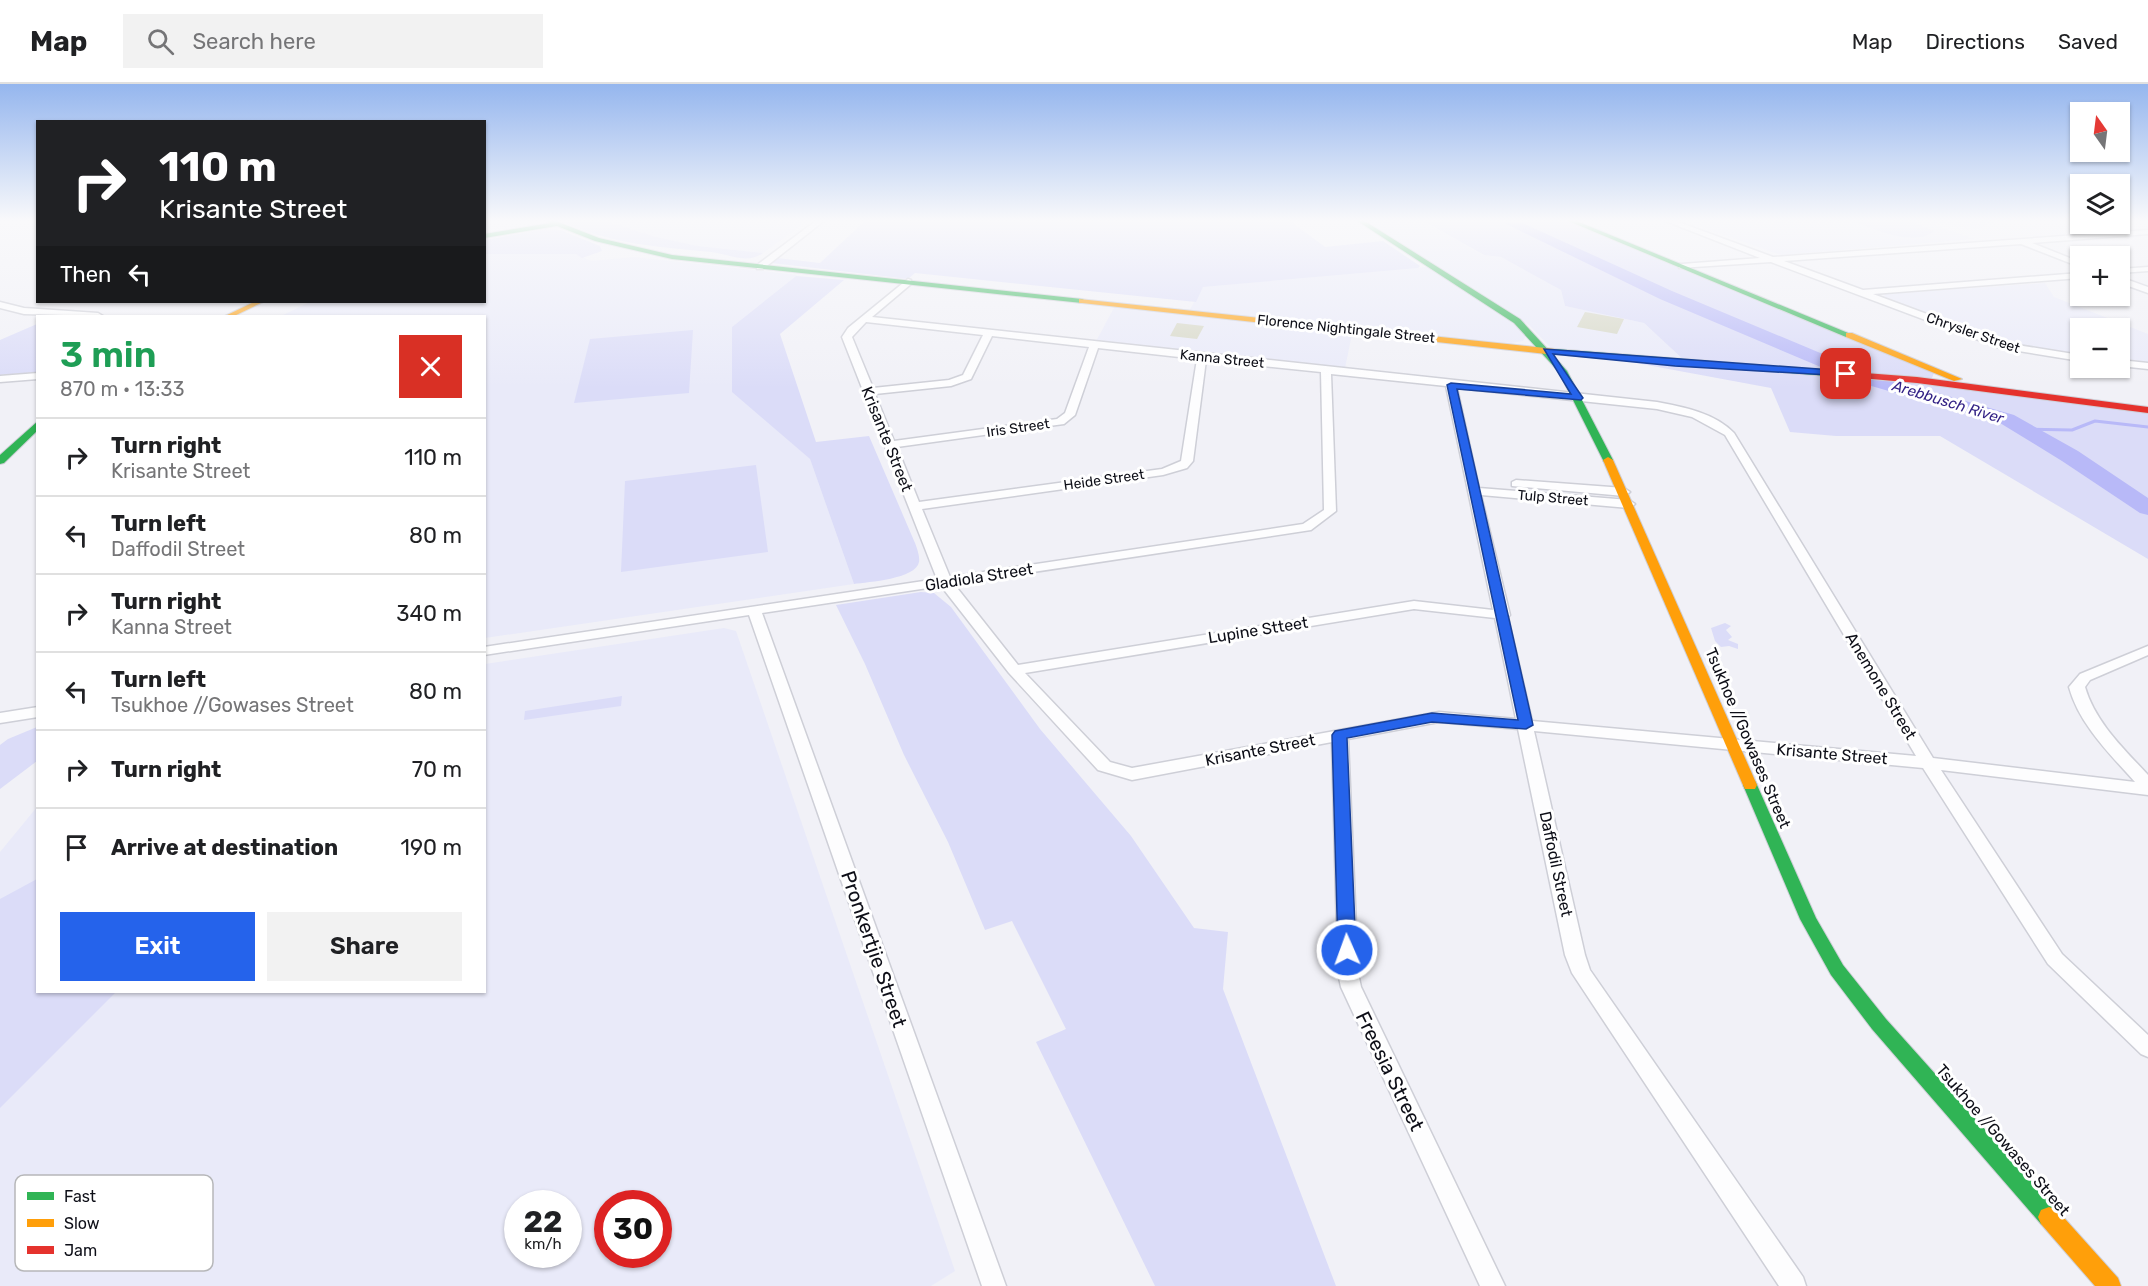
<!DOCTYPE html>
<html lang="en">
<head>
<meta charset="utf-8">
<style>
  :root { --surface:#fff; --page:#f2f2f2; --text:#202124; --muted:#757577; --line:#e0e0e0; --accent:#2563eb }
  body { margin:0; font-family:Rubik,sans-serif; background:var(--page); color:var(--text); height:100vh; display:flex; flex-direction:column; font-size:22px; white-space:nowrap }
  * { box-sizing:border-box; margin:0 }
  p { font-size:20px; color:var(--muted) }
  .icon { flex:none; width:33px; height:33px; fill:none; stroke:currentColor; stroke-width:2; stroke-linecap:round; stroke-linejoin:round }
  .map { position:relative; flex:1; overflow:hidden }
  .sheet { position:absolute; left:36px; top:231px; width:450px; height:678px; display:flex; flex-direction:column; background:var(--surface); border-radius:0px; box-shadow:0 2px 4px #0004 }
  .sheet>* { flex:none }
  .top-card { position:absolute; left:36px; top:36px; width:450px; height:183px; border-radius:0px; box-shadow:0 2px 4px #0004; background:#202124; color:#fff; overflow:hidden }
  .needle { width:39px; rotate:346deg }
  .buttons { position:absolute; left:2070px; top:18px; display:grid; gap:12px }
  .buttons a { display:grid; place-items:center; width:60px; height:60px; border-radius:0px; background:var(--surface); box-shadow:0 2px 4px #0004; font-size:30px }
  .speed { position:absolute; left:504px; top:1106px; display:flex; gap:12px; font-size:30px; font-weight:700; text-align:center }
  .speed>* { display:grid; place-content:center; width:78px; height:78px; border-radius:50%; background:var(--surface); box-shadow:0 2px 4px #0004; line-height:1 }
  .speed small { font-size:15px; font-weight:400 }
  .speed .limit { border:9px solid #d22; background:#fff; color:#111 }
  .pin { position:absolute; display:grid; place-items:center; width:51px; height:51px; color:#fff; margin:-26px; border-radius:12px; box-shadow:0 3px 9px #0006 }
  .me { position:absolute; width:66px; margin:-33px; rotate:358deg; stroke-linejoin:round; filter:drop-shadow(0 0 4px #0008) }
  .turn { display:flex; align-items:center; gap:21px; height:126px; padding:0 24px; font-size:27px }
  .turn .icon { width:78px; height:78px; stroke-width:2.5 }
  .turn b { display:block; font-size:42px; line-height:51px }
  .then { display:flex; align-items:center; height:57px; padding:0 24px; background:#0003; gap:12px; font-size:22px }
  .round { display:grid; place-items:center; flex:none; width:63px; height:63px; border-radius:0px; background:var(--page) }
  .summary { display:flex; align-items:center; justify-content:space-between; height:102px; padding:0 24px }
  h1 { font-size:36px; font-weight:600; line-height:45px; color:#1e9e55 }
  .button { display:flex; gap:12px; margin-top:auto; padding:12px 24px }
  .button a { flex:1; height:69px; border-radius:0px; background:var(--accent); color:#fff; font-size:24px; font-weight:600; line-height:69px; text-align:center }
  .button a+a { background:var(--page); color:var(--text) }
  ul { padding:0; list-style:none }
  li { display:flex; align-items:center; gap:18px; height:78px; padding:0 24px; border-top:2px solid var(--line) }
  li div { flex:1 }
  li b { display:block; font-size:22px }
  li em { font-style:normal }
  header { display:flex; align-items:center; gap:36px; box-sizing:border-box; height:84px; padding:0 30px; background:var(--surface); border-bottom:2px solid var(--line) }
  header strong { font-size:28px }
  nav { display:flex; gap:33px; margin-inline-start:auto; font-size:21px }
  .search { width:420px; height:54px; background:var(--page); display:flex; align-items:center; gap:15px; box-sizing:border-box; padding:0 21px; border-radius:0px; color:var(--muted); font-size:22px }
  .map>svg:first-child { display:block }
  .built { fill:#e9eaf9; fill-rule:evenodd }
  .green { fill:#dbdcf8 }
  .lines { fill:none; stroke-linecap:round; stroke-linejoin:round }
  .stream { stroke:#b8b9f8; stroke-width:3 }
  .river { fill:#b8b9f8; fill-rule:evenodd }
  .building { fill:#d6d7c6 }
  .street-casing { stroke:#cecfd7; stroke-width:3 }
  .fast-casing { stroke:#cecfd7; stroke-width:2 }
  .slow-casing { stroke:#cecfd7; stroke-width:2 }
  .jam-casing { stroke:#cecfd7; stroke-width:2 }
  .street { fill:#fdfdfe; fill-rule:evenodd }
  .fast { fill:#30b455; fill-rule:evenodd }
  .slow { fill:#ff9f0a; fill-rule:evenodd }
  .jam { fill:#e5322d; fill-rule:evenodd }
  .route { fill:#2563eb; stroke:#184099; stroke-width:1.5 }
  .labels { text-anchor:middle; dominant-baseline:central; stroke-width:6; stroke-linejoin:round; paint-order:stroke }
  .far-street-label { font-size:14px; fill:#0d0e17; stroke:#fff }
  .far-water-label { font-size:15px; font-style:italic; fill:#342386; stroke:#fff }
  .street-label { font-size:16px; fill:#0d0e17; stroke:#fff }
  .near-street-label { font-size:20px; fill:#0d0e17; stroke:#fff }
  .key { fill:#fff; stroke:#b6b7b9; stroke-width:1.5 }
  .key-label { font-size:16px; fill:#0d0e17 }
</style>
</head>
<body>
<header>
<strong>Map</strong>
<div class="search"><svg class="icon" aria-label="search" viewBox="0 0 24 24"><circle cx="10" cy="10" r="6"/><path d="M15 15l6 6"/></svg>Search here</div>
<nav><a>Map</a><a>Directions</a><a>Saved</a></nav>
</header>
<div class="map">
<svg width="2148" height="1202" viewBox="0 0 2148 1202">
  <rect width="100%" height="100%" fill="#f1f1f7"/>
  <!-- built -->
  <g class="built">
    <polygon points="603,136 809,136 763,169 698,162 656,153"/>
    <polygon points="1364,136 1422,136 1483,171 1501,173 1561,206 1565,222 1644,239 1688,280 1551,264 1530,242"/>
    <polygon points="1682,136 1998,136 1978,144 1926,138 1974,155 1781,171"/>
    <polygon points="485,170 576,170 591,177 635,173 797,191 732,243 778,347 810,375 854,500 485,554 484,232 281,232 310,218 484,218"/>
    <polygon points="1427,183 1507,234 1526,252 1523,257 1511,259 1353,245 1344,289 1094,261 1116,220 1189,227 1203,203"/>
    <polygon points="2045,199 2054,213 2148,250 2148,278 2120,274 2120,244 2080,244 2080,270 2014,262 1884,214 1885,210"/>
    <path d="M 724,544 L 736,547 L 955,1187 L 931,1202 L 0,1202 L 0,768 L 37,723 L 38,908 L 484,908 L 485,580 ZM 518,1119 L 568,1119 L 568,1170 L 518,1170 ZM 608,1119 L 658,1119 L 658,1170 L 608,1170 Z"/>
  </g>
  <!-- green -->
  <g class="green">
    <path d="M 559,136 L 603,136 L 656,153 L 698,162 L 763,169 C 746,181 730,170 711,168 C 653,162 613,161 559,136 Z"/>
    <polygon points="866,136 1289,136 1325,163 1383,157 1420,182 1418,184 1203,203 1196,218 915,189 908,195 772,179 777,174 820,179"/>
    <polygon points="1422,136 1569,136 1925,281 1934,289 1932,294 1926,295 2148,326 2148,475 1940,352 1836,352 1790,348 1771,304 1593,271 1687,279 1644,239 1565,222 1561,206 1501,173 1484,171"/>
    <path d="M 1850,136 L 1909,136 L 1934,147 C 1914,164 1871,144 1850,136 Z"/>
    <polygon points="546,145 560,146 600,162 602,167 582,174 576,170 485,170 485,156"/>
    <path d="M 796,192 L 844,196 L 780,250 L 816,358 L 869,352 L 915,459 C 917,464 920,473 919,478 C 916,495 868,498 854,500 L 810,375 L 732,308 L 732,243 Z"/>
    <polygon points="37,240 37,288 0,291 0,256"/>
    <polygon points="693,246 689,309 574,319 590,255"/>
    <polygon points="756,381 768,468 621,488 625,397"/>
    <polygon points="921,508 934,509 951,523 1040,645 1131,752 1194,844 1228,848 1223,905 1336,1202 1155,1202 1036,958 1066,945 1012,837 985,846 948,758 904,671 865,580 836,521"/>
    <polygon points="1725,539 1731,542 1726,546 1732,553 1728,556 1738,560 1738,565 1729,562 1721,563 1715,557 1711,544"/>
    <polygon points="622,612 621,622 524,636 525,627"/>
    <polygon points="37,643 37,677 0,705 0,661 8,655"/>
    <polygon points="37,795 38,908 116,908 0,1024 0,815"/>
  </g>
  <g class="lines">
    <!-- stream -->
    <polyline class="stream" points="2025,345 2072,346 2095,337 2148,343"/>
    <!-- river -->
    <polygon class="river" points="1498,136 1516,136 1672,207 1868,289 2014,331 2078,367 2148,414 2148,431 2140,429 2062,377 2000,339 1854,297 1660,215"/>
  </g>
  <!-- building -->
  <g class="building">
    <polygon points="1585,228 1591,229 1624,235 1617,250 1577,243"/>
    <polygon points="1177,239 1204,242 1197,255 1170,252"/>
  </g>
  <g class="lines">
    <defs>
      <g id="street">
        <polygon points="817,136 825,136 763,185 757,185 757,181"/>
        <polygon points="1663,136 1673,136 1773,173 2148,146 2148,150 2032,159 2080,178 2080,183 2021,160 1784,177 1863,206 2080,189 2080,194 1873,210 2005,259 2080,271 2080,277 2000,264 1771,178 1679,184 1679,180 1682,180 1760,174"/>
        <polygon points="2148,183 2148,187 2120,189 2120,185"/>
        <polygon points="2120,193 2148,203 2148,209 2120,199"/>
        <path d="M 908,195 L 911,196 L 911,200 L 872,233 L 1657,318 C 1684,323 1715,329 1734,349 L 1933,674 L 2135,698 C 2110,670 2079,640 2069,603 L 2080,590 L 2148,562 L 2148,571 L 2090,596 L 2085,603 C 2095,638 2124,665 2148,691 L 2148,711 L 1941,686 L 2062,870 L 2148,951 L 2148,973 L 2141,970 L 2048,880 L 1923,684 L 1534,647 L 1585,871 L 1590,886 L 1803,1193 L 1806,1202 L 1779,1202 L 1572,889 L 1565,871 L 1518,645 L 1439,638 L 1348,655 L 1358,889 L 1361,903 L 1505,1202 L 1480,1202 L 1341,903 L 1338,889 L 1332,658 L 1132,696 L 1098,686 L 1009,589 L 941,502 L 762,529 L 1006,1202 L 982,1202 L 749,531 L 484,571 L 484,563 L 937,495 L 842,253 L 848,244 ZM 866,238 L 983,251 L 963,291 L 949,296 L 873,304 L 852,253 ZM 992,252 L 1089,263 L 1065,329 L 1057,335 L 894,357 L 875,310 L 951,302 L 971,295 ZM 1098,264 L 1197,275 L 1181,377 L 1162,385 L 919,418 L 897,363 L 1064,340 L 1075,331 ZM 1206,276 L 1321,288 L 1324,426 L 1303,440 L 950,493 L 922,425 L 1163,391 L 1187,384 L 1193,377 ZM 1331,290 L 1446,302 L 1493,526 L 1414,517 L 1018,581 L 954,500 L 1311,446 L 1336,427 ZM 1457,304 L 1657,325 L 1692,333 L 1725,351 L 1916,672 L 1532,637 L 1508,533 L 1510,531 L 1481,411 L 1629,424 L 1635,420 L 1629,416 L 1479,404 ZM 1414,525 L 1495,534 L 1516,635 L 1439,628 L 1132,684 L 1110,678 L 1025,589 Z"/>
        <polygon points="0,218 24,224 98,229 103,232 24,230 0,224"/>
        <polygon points="2120,276 2148,279 2148,285 2120,282"/>
        <polygon points="38,289 38,295 0,298 0,292"/>
        <polygon points="1516,396 1624,404 1630,408 1624,412 1512,402 1512,398"/>
        <polygon points="38,623 38,633 0,639 0,629"/>
      </g>
      <g id="fast">
        <polygon points="545,136 553,136 599,154 672,171 1082,215 1086,217 1082,219 672,175 595,157 557,142 484,154 484,150 550,139"/>
        <polygon points="1356,136 1363,136 1520,235 1552,270 1552,266 1555,265 1852,288 1856,291 1852,294 1552,270 1567,287 1613,376 1612,378 1604,378 1559,288 1514,239"/>
        <polygon points="1566,136 1574,136 1853,251 1846,253"/>
        <polygon points="38,337 38,346 4,379 0,380 0,371"/>
        <polygon points="1750,696 1755,697 1757,701 1816,834 1843,881 1886,935 2057,1126 2060,1133 2057,1140 2049,1143 2041,1140 1872,945 1831,891 1800,835 1743,701 1745,697"/>
      </g>
      <g id="slow">
        <polygon points="1079,215 1555,265 1559,268 1555,271 1082,219 1079,219"/>
        <polygon points="254,218 263,218 234,232 225,232"/>
        <polygon points="1846,249 1852,249 1962,295 1954,297 1846,253"/>
        <polygon points="1608,373 1613,376 1757,701 1755,705 1745,705 1743,701 1603,376"/>
        <polygon points="2049,1123 2057,1126 2118,1194 2121,1202 2095,1202 2041,1140 2038,1133 2041,1126"/>
      </g>
      <polygon id="jam" points="1852,288 1917,293 2148,323 2148,329 1917,299 1849,293 1849,289"/>
    </defs>
    <!-- street casing -->
    <use href="#street" class="street-casing"/>
    <!-- fast casing -->
    <use href="#fast" class="fast-casing"/>
    <!-- slow casing -->
    <use href="#slow" class="slow-casing"/>
    <!-- jam casing -->
    <use href="#jam" class="jam-casing"/>
    <!-- street -->
    <use href="#street" class="street"/>
    <!-- fast -->
    <use href="#fast" class="fast"/>
    <!-- slow -->
    <use href="#slow" class="slow"/>
    <!-- jam -->
    <use href="#jam" class="jam"/>
  </g>
  <!-- sky -->
  <linearGradient id="sky" x2="0" y2="1"><stop stop-color="#95b6ee"/><stop offset="0.45" stop-color="#f9f9fb"/><stop offset="1" stop-color="#f9f9fb" stop-opacity="0"/></linearGradient>
  <rect width="2148" height="304" fill="url(#sky)"/>
  <!-- route -->
  <polygon class="route" points="1544,265 1846,287 1850,290 1846,292 1675,282 1553,270 1583,314 1581,316 1457,305 1533,641 1526,645 1432,638 1347,654 1356,866 1353,870 1341,870 1338,866 1332,651 1335,647 1432,629 1518,636 1447,301 1451,299 1571,310"/>
  <g class="labels">
    <!-- far-street labels -->
    <g class="far-street-label">
      <text transform="translate(1346 245) rotate(6)">Florence Nightingale Street</text>
      <text transform="translate(1973 249) rotate(19)">Chrysler Street</text>
      <text transform="translate(1222 275) rotate(6)">Kanna Street</text>
      <text transform="translate(1018 344) rotate(-8)">Iris Street</text>
      <text transform="translate(1104 396) rotate(-8)">Heide Street</text>
      <text transform="translate(1553 414) rotate(5)">Tulp Street</text>
    </g>
    <!-- far-water labels -->
    <g class="far-water-label">
      <text transform="translate(1948 318) rotate(17)">Arebbusch River</text>
    </g>
    <!-- street labels -->
    <g class="street-label">
      <text transform="translate(887 355) rotate(68)">Krisante Street</text>
      <text transform="translate(979 493) rotate(-9)">Gladiola Street</text>
      <text transform="translate(1258 546) rotate(-9)">Lupine Stteet</text>
      <text transform="translate(1881 602) rotate(59)">Anemone Street</text>
      <text transform="translate(1748 654) rotate(67)">Tsukhoe //Gowases Street</text>
      <text transform="translate(1260 666) rotate(-11)">Krisante Street</text>
      <text transform="translate(1832 670) rotate(5)">Krisante Street</text>
      <text transform="translate(1556 780) rotate(78)">Daffodil Street</text>
      <text transform="translate(2003 1056) rotate(49)">Tsukhoe //Gowases Street</text>
    </g>
    <!-- near-street labels -->
    <g class="near-street-label">
      <text transform="translate(874 865) rotate(71)">Pronkertjie Street</text>
      <text transform="translate(1390 987) rotate(64)">Freesia Street</text>
    </g>
  </g>
  <!-- legend -->
  <rect x="15" y="1091" width="198" height="96" rx="9" class="key"/>
  <rect x="27" y="1108" width="27" height="8" fill="#30b455"/>
  <rect x="27" y="1135" width="27" height="8" fill="#ff9f0a"/>
  <rect x="27" y="1162" width="27" height="8" fill="#e5322d"/>
  <g class="key-label">
    <text x="64" y="1118">Fast</text>
    <text x="64" y="1145">Slow</text>
    <text x="64" y="1172">Jam</text>
  </g>
</svg>
<div class="buttons">
<a><svg class="needle" viewBox="-14 -14 28 28"><path d="M0-13l5 13h-10z" fill="#e53935"/><path d="M0 13l5-13h-10z" fill="#757577"/></svg></a>
<a><svg class="icon" aria-label="layers" viewBox="0 0 24 24"><path d="M12 4l9 5-9 5-9-5zM3 14l9 5 9-5"/></svg></a>
<a>+</a>
<a>−</a>
</div>
<div class="speed"><div>22<small>km/h</small></div><div class="limit">30</div></div>
<div class="pin" style="left:1846px;top:290px;background:#d93025"><svg class="icon" aria-label="arrive" viewBox="0 0 24 24"><path d="M6 21V4h12l-3 4 3 4H6"/></svg></div>
<svg class="me" style="left:1347px;top:866px" viewBox="-20 -20 40 40"><circle r="17" fill="#2563eb" stroke="#fff" stroke-width="3"/><path d="M0-11L8 9 0 5-8 9z" fill="#fff"/></svg>
<div class="top-card">
<div class="turn"><svg class="icon" aria-label="right" viewBox="0 0 24 24"><path d="M7 20v-9h11M14 6l5 5-5 5"/></svg><div><b>110 m</b>Krisante Street</div></div>
<div class="then">Then<svg class="icon" aria-label="left" viewBox="0 0 24 24"><path d="M17 20v-9H6M10 6l-5 5 5 5"/></svg></div>
</div>
<section class="sheet">
<div class="summary"><div><h1>3 min</h1><p>870 m · 13:33</p></div><a class="round" style="background:#d93025;color:#fff"><svg class="icon" aria-label="close" viewBox="0 0 24 24"><path d="M6 6l12 12M18 6L6 18"/></svg></a></div>
<ul>
<li><svg class="icon" aria-label="right" viewBox="0 0 24 24"><path d="M7 20v-9h11M14 6l5 5-5 5"/></svg><div><b>Turn right</b><p>Krisante Street</p></div><em>110 m</em></li>
<li><svg class="icon" aria-label="left" viewBox="0 0 24 24"><path d="M17 20v-9H6M10 6l-5 5 5 5"/></svg><div><b>Turn left</b><p>Daffodil Street</p></div><em>80 m</em></li>
<li><svg class="icon" aria-label="right" viewBox="0 0 24 24"><path d="M7 20v-9h11M14 6l5 5-5 5"/></svg><div><b>Turn right</b><p>Kanna Street</p></div><em>340 m</em></li>
<li><svg class="icon" aria-label="left" viewBox="0 0 24 24"><path d="M17 20v-9H6M10 6l-5 5 5 5"/></svg><div><b>Turn left</b><p>Tsukhoe //Gowases Street</p></div><em>80 m</em></li>
<li><svg class="icon" aria-label="right" viewBox="0 0 24 24"><path d="M7 20v-9h11M14 6l5 5-5 5"/></svg><div><b>Turn right</b></div><em>70 m</em></li>
<li><svg class="icon" aria-label="arrive" viewBox="0 0 24 24"><path d="M6 21V4h12l-3 4 3 4H6"/></svg><div><b>Arrive at destination</b></div><em>190 m</em></li>
</ul>
<div class="button"><a>Exit</a><a>Share</a></div>
</section>
</div>
</body>
</html>
